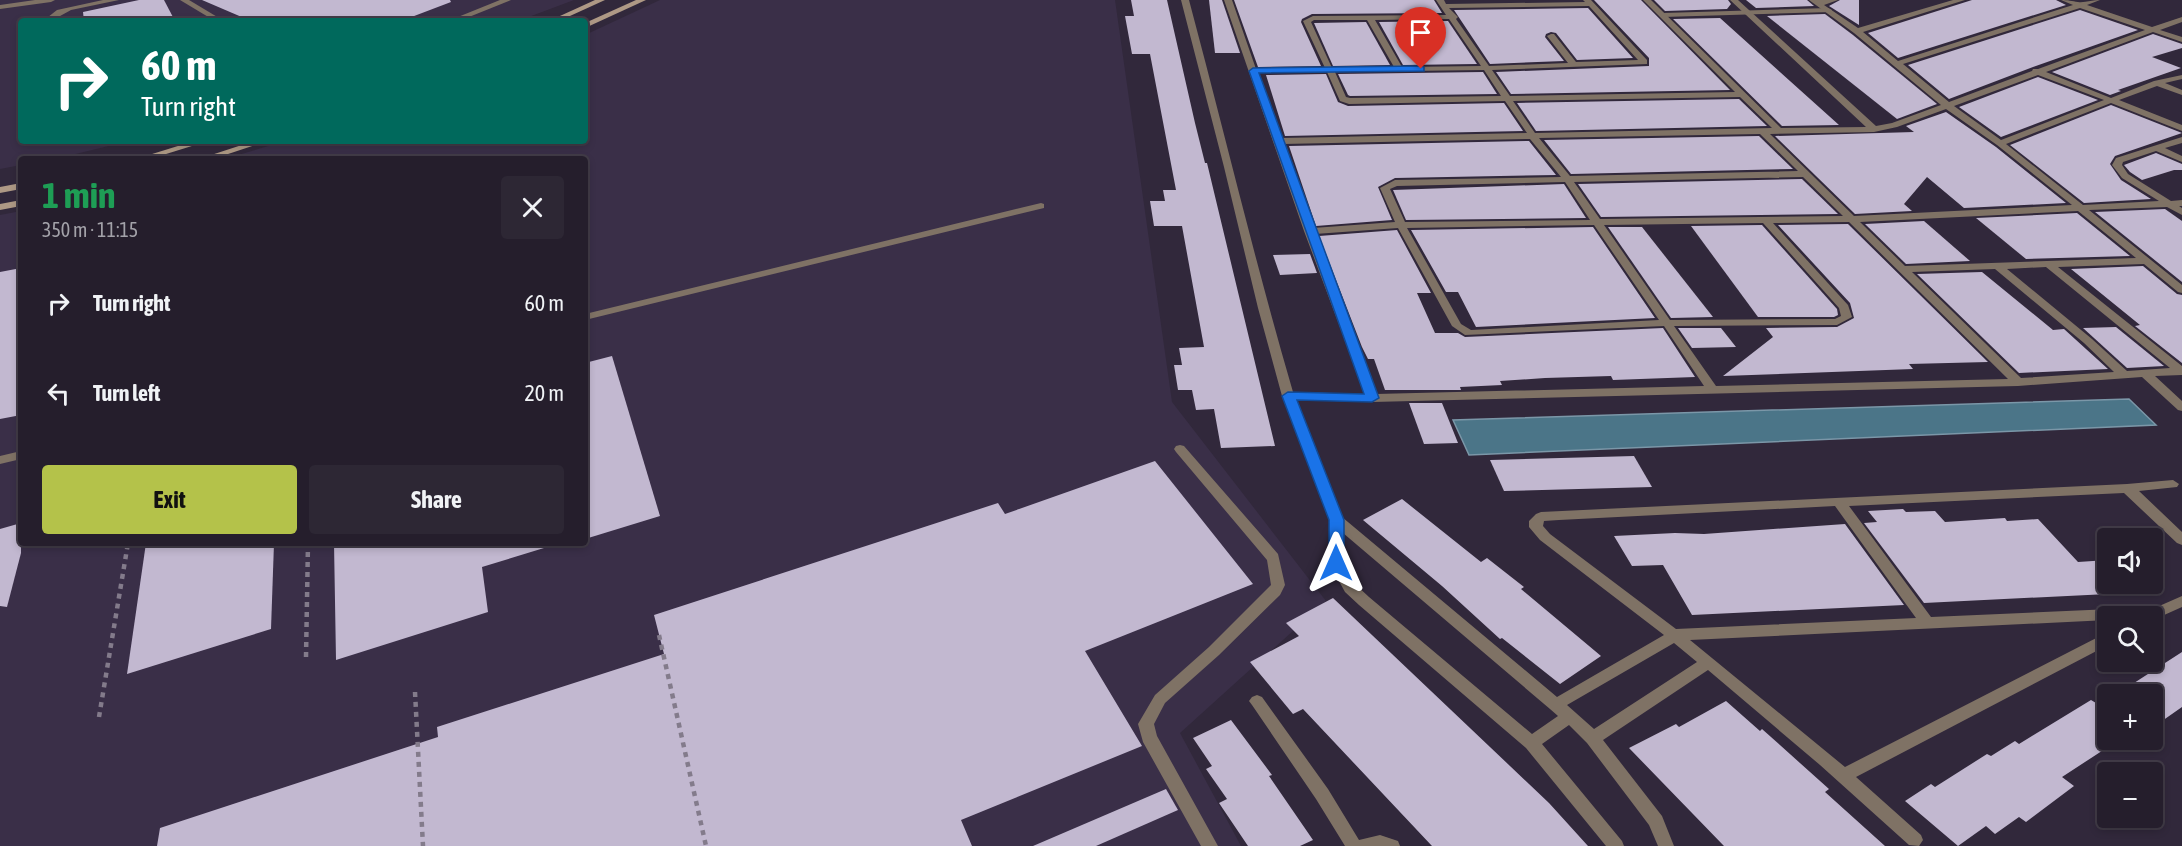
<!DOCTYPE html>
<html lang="en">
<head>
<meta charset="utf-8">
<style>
  :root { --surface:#251e2c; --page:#2d2734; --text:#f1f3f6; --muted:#a3a2a9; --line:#423c48; --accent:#b4c24a }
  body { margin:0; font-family:"Asap Condensed",sans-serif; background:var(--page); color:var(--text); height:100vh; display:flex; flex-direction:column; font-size:22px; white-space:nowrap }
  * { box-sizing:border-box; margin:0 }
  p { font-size:20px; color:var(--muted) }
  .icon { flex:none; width:33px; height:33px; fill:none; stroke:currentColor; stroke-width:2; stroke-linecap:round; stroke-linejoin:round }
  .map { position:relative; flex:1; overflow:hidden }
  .panel { position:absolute; left:18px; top:156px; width:570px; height:390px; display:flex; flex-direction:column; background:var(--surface); border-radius:6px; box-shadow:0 3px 9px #0003,0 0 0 2px var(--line) }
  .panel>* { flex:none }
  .hud { position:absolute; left:18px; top:18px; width:570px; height:126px; border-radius:6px; box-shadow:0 3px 9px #0003,0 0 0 2px var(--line); background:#00695c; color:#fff; overflow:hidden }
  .fabs { position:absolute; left:2097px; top:528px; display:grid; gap:12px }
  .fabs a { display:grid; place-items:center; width:66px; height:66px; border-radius:6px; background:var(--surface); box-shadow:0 3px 9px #0003,0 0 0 2px var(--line); font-size:30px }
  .pin { position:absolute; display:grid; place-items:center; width:51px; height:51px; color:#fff; margin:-62px -26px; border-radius:50% 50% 50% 0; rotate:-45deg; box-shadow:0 0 6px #0007 }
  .pin .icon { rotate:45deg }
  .me { position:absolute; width:66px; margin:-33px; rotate:0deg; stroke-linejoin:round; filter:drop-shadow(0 0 4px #0008) }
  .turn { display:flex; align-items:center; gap:21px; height:126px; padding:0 24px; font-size:27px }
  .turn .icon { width:78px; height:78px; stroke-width:2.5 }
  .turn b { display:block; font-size:42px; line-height:51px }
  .round { display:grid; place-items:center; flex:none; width:63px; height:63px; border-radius:6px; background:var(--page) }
  .summary { display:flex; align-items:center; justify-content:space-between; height:102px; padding:0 24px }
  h1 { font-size:36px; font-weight:700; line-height:45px; color:#1e9e55 }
  .primary-button { display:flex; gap:12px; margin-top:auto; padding:12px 24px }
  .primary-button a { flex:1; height:69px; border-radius:6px; background:var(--accent); color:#111; font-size:24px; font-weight:700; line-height:69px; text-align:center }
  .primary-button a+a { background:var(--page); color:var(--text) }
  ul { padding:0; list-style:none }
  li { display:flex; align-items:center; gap:18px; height:90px; padding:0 24px }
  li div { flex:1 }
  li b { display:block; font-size:22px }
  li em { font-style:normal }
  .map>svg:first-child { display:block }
  .built { fill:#3a2f48 }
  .water { fill:#4b7588; stroke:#7b97a8; stroke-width:1.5 }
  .building { fill:#c2b8d0 }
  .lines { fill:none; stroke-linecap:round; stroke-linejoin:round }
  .path { stroke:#837b8b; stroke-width:4.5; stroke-dasharray:5 5; stroke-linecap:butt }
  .service { fill:#7f7265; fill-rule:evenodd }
  .minor { fill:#7f7265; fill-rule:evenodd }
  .secondary { fill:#ae9985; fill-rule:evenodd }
  .route { fill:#1a73e8; stroke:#114b97; stroke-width:1.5 }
</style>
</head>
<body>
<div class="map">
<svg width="2182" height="846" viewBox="0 0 2182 846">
  <rect width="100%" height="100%" fill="#31283b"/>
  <!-- built -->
  <g class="built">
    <polygon points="0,0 574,0 518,21 21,21 21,141 129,141 55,159 21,159 21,165 0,169"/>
    <polygon points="660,0 1115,0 1172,402 1326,601 1180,733 1241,846 0,846 0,215 21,211 21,543 585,543 585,159 225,159 285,141 585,141 585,35"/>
  </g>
  <!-- water -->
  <polygon class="water" points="2129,399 2156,425 1469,455 1453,420"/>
  <!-- building -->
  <g class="building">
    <polygon points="139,0 164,0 175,21 84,21 83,12"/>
    <polygon points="202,0 450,0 451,2 401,21 251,21"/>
    <polygon points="1131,0 1167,0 1195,123 1205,163 1207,163 1275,446 1221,448 1214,409 1196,410 1192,390 1178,390 1174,365 1182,365 1179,348 1204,347 1182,226 1154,226 1150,201 1165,201 1163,190 1176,190 1150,54 1132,54 1125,16 1134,16"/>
    <polygon points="1209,0 1222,0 1240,53 1215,53"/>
    <polygon points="1234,0 1434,0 1442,13 1312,14 1302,19 1301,22 1321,66 1258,67"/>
    <polygon points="1594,0 1641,0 1730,90 1511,94 1496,72 1649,66 1649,58"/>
    <polygon points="1654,0 1728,0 1731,4 1727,9 1665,11"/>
    <polygon points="1746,0 1807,0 1814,6 1756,8"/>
    <polygon points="1840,0 1859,0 1859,25 1829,6"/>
    <polygon points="1972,0 2056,0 2066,5 1898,58 1868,33"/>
    <polygon points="1588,8 1633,58 1577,60 1556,33 1551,32 1546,34 1545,37 1564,61 1490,64 1454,10"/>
    <polygon points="2080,10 2138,30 2033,67 1949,99 1908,65"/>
    <polygon points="1825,14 1853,35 1937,104 1897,119 1767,16"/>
    <polygon points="1720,18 1800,90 1839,125 1782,126 1673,19"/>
    <polygon points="1448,21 1477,64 1403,65 1379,22"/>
    <polygon points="1366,22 1390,65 1333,66 1314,23"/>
    <polygon points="2153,34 2182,44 2182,48 2152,57 2181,68 2118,90 2121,91 2110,95 2052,72"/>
    <polygon points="1483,72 1497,94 1350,96 1348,95 1338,74"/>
    <polygon points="1326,74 1338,102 1348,106 1504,103 1523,131 1285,136 1266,75"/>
    <polygon points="2038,77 2098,100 2001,137 1959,107"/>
    <polygon points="1739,99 1767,126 1536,131 1517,103"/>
    <polygon points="2111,105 2182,133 2115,156 2110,164 2121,180 2151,199 2084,203 2010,145"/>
    <polygon points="1946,112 1996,147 2066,203 1964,208 1927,177 1904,204 1912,211 1855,214 1775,136 1914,132 1906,126"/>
    <polygon points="1759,136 1793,169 1571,174 1544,140"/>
    <polygon points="1529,141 1556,175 1395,178 1378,187 1392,220 1316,226 1289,146"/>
    <polygon points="2156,153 2182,164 2182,170 2174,170 2142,180 2130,172 2124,165"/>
    <polygon points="1802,179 1838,214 1601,217 1578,184"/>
    <polygon points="1564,184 1586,218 1406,220 1393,190"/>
    <polygon points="2165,209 2182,221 2182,282 2095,212"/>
    <polygon points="2077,213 2130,256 2026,259 1976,218"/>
    <polygon points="1924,221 1970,261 1906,264 1865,224"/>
    <polygon points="1848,224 1988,362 1909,364 1913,369 1723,376 1773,337 1766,328 1837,327 1854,318 1850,303 1778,225"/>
    <polygon points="1762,225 1837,309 1838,315 1834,317 1758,317 1691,226"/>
    <polygon points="1593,227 1655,318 1476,327 1458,292 1446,292 1411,230"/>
    <polygon points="1608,227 1642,227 1713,317 1671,318"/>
    <polygon points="1397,230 1431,293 1417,293 1435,333 1458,333 1465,337 1663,328 1695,377 1613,380 1611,376 1545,378 1500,381 1502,385 1460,387 1461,390 1385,390 1374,359 1368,359 1362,347 1319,236"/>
    <polygon points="1310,254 1317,273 1280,275 1273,255"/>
    <polygon points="2143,266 2177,294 2182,295 2182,363 2135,326 2140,325 2071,269"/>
    <polygon points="21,268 21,415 0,419 0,272"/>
    <polygon points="1982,272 2053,330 2064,329 2108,369 2019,373 1917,274"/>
    <polygon points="2116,327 2164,366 2127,368 2083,328"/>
    <polygon points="1678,328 1721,328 1736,347 1692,348"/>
    <polygon points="612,356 660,516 585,539 585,363"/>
    <polygon points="1409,403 1442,403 1458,443 1424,444"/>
    <polygon points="1634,456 1652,487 1504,491 1490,460"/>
    <polygon points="1155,461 1253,584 1085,651 1142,746 961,820 972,846 157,846 160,828 438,737 437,727 664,654 654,615 998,503 1005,514"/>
    <polygon points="1402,499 1481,562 1487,558 1524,587 1521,589 1601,656 1560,684 1502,638 1500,639 1442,586 1363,520"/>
    <polygon points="1903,509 1906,512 1935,511 1945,522 2005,518 2007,521 2038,519 2078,562 2108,560 2108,594 1924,603 1864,523 1877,522 1868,511"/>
    <polygon points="21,523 21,553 7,607 0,606 0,529"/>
    <polygon points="1845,524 1904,605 1692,615 1663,565 1632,566 1614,536 1675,533 1704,534"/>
    <polygon points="146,543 274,543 271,629 127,674"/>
    <polygon points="334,543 543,543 544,548 482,567 488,612 336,660"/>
    <polygon points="1333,598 1549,803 1588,846 1432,846 1303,709 1293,714 1250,662 1299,636 1286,623"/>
    <polygon points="2182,652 2182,707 2152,728 2152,694 2117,694"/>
    <polygon points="2108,695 2108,747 2062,777 2074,786 2026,822 2019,817 1995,834 1986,826 1958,846 1905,801 1931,784 1935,787 1987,754 1991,756 2015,741 2019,744 2091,700 2096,703"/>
    <polygon points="1726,701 1760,731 1762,729 1829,789 1825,792 1885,846 1724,846 1629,748 1676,724 1679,727"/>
    <polygon points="1231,720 1272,775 1269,776 1313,840 1300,846 1248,846 1219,803 1227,799 1206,769 1212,766 1193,738"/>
    <polygon points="1166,789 1178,810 1096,846 1033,846"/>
  </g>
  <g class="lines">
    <!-- path -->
    <g class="path">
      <polyline points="659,635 706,846"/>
      <polyline points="306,657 308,543"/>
      <polyline points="415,692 423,846"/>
      <polyline points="99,717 128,543"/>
    </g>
    <!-- service -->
    <g class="service">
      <polygon points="35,0 55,0 51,2 0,9 0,5"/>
      <polygon points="103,0 119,0 71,10 51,21 43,21 57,10"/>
      <polygon points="180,0 189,0 224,21 215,21"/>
      <polygon points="500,0 511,0 459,21 448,21"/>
      <polygon points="1828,8 1832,10 1831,12 1663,17 1659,15 1663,13"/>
      <polygon points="1041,203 1044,204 1044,208 585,320 585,314"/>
      <polygon points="1180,445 1184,446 1278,554 1285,585 1280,595 1219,655 1165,703 1154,724 1157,736 1218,846 1201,846 1143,742 1138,724 1155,695 1209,647 1271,585 1267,560 1176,452 1174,449 1176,446"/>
      <polygon points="21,451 21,459 0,464 0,456"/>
    </g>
    <!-- minor -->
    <g class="minor">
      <path d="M 1181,0 L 1189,0 C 1224,131 1255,262 1293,392 L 1365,394 L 1304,231 L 1224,0 L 1232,0 L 1256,69 L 1325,68 L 1303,21 L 1313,16 L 1446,15 L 1436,0 L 1444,0 L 1446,4 L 1585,2 L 1583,0 L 1591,0 L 1647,60 L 1647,64 L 1492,70 L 1510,96 L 1735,92 L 1643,0 L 1651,0 L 1781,128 L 1866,127 L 1730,0 L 1738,0 L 1876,126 L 1892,123 L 1941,105 L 1854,33 L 1809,0 L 1838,0 L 1824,5 L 1858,28 L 1953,0 L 1965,0 L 1863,32 L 1898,61 L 2073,5 L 2061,0 C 2068,0 2072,1 2078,2 C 2084,3 2093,0 2100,0 L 2087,5 L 2152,27 L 2182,17 L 2182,22 L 2160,30 L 2182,37 L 2182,42 L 2153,32 L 2046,72 L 2111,98 L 2154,81 L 2182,75 L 2182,79 L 2165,83 L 2182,90 L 2182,95 L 2157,86 L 2119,100 L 2182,125 L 2182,131 L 2111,103 L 2006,144 L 2083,205 L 2159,201 L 2122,178 L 2112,165 L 2116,158 L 2182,137 L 2182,143 L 2165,148 L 2182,156 L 2182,162 L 2156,151 L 2123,162 L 2122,165 L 2128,174 L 2171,201 L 2182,200 L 2182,206 L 2179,206 L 2182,208 L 2182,215 L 2167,207 L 2089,210 L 2182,285 L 2182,293 L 2178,292 L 2144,264 L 2058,267 L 2182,366 L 2182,375 L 2155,376 L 2182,401 L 2182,411 L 2178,410 L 2142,377 L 2018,386 L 1372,402 L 1295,400 L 1342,517 L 1557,697 L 1664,635 L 1540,540 L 1529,527 L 1529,521 L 1536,514 L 1541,512 L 2127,484 L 2173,480 L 2179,484 L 2177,487 L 2139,491 L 2182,532 L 2182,545 L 2177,543 L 2124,493 L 1849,506 L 1931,617 L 2157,607 L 2182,596 L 2182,607 L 2153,620 L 2152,616 L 2108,616 L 2108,620 L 1690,640 L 1845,767 L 2108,632 L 2108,645 L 1856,777 L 1921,835 L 1923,840 L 1919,846 L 1909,845 L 1820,765 L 1708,670 L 1603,740 L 1662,816 L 1674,846 L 1658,846 L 1649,825 L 1587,743 L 1569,725 L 1542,744 L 1622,841 L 1624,846 L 1606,846 L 1526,748 L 1359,605 L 1345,592 L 1329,563 L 1329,520 L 1282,396 L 1258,308 L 1224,167 ZM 1589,6 L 1638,60 L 1576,62 L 1554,34 L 1551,34 L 1547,36 L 1568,63 L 1489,66 L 1456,19 L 1458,17 L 1449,8 ZM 2080,8 L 2145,30 L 2038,69 L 2033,69 L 2032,71 L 1949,102 L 1903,64 ZM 1449,19 L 1481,66 L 1402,67 L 1375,20 ZM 1314,20 L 1367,20 L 1394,67 L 1332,68 L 1311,22 ZM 1484,70 L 1501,96 L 1350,98 L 1346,97 L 1335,72 ZM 1327,72 L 1340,101 L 1349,104 L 1505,101 L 1527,133 L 1281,138 L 1258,73 ZM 2038,75 L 2104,100 L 2001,140 L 1954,106 ZM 1740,97 L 1772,128 L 1535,133 L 1513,101 ZM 1946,109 L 1997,145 L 2072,205 L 1854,216 L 1770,134 L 1874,132 L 1897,127 ZM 1760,134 L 1798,171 L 1570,176 L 1539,138 ZM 1530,139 L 1561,177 L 1395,180 L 1380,188 L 1395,222 L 1313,228 L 1283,144 ZM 1803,177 L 1843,216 L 1600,219 L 1574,182 ZM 1565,182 L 1590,220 L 1405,222 L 1390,189 L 1397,186 ZM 2078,211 L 2136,258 L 1905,266 L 1860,222 ZM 1849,222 L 2008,379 L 1716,386 L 1674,326 L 1837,325 L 1852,317 L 1848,305 L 1773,223 ZM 1763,223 L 1839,308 L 1841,316 L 1835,319 L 1670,320 L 1604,225 ZM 1594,225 L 1659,320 L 1471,330 L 1461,324 L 1407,228 ZM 1398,228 L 1452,326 L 1465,335 L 1664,326 L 1704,386 L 1376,394 L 1315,234 ZM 2046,267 L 2170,368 L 2127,371 L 2092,339 L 2007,269 ZM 1995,269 L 2084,343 L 2114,372 L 2021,378 L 1912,272 ZM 1835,506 L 1916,618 L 1676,629 L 1550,534 L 1543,526 L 1544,521 L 1559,520 ZM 1343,533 L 1550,709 L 1558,716 L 1532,734 L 1369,597 L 1355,584 L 1343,563 ZM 1674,643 L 1697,662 L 1594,729 L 1567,705 Z"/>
      <polygon points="1257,695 1262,697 1328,789 1359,840 1380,835 1398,841 1400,846 1345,846 1316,799 1252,705 1249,701 1252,697"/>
    </g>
    <!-- secondary -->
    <g class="secondary">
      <polygon points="595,0 605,0 559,21 549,21"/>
      <polygon points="636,0 646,0 585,28 585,23"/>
      <polygon points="194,141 208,141 150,159 136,159"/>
      <polygon points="254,141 267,141 213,159 199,159"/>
      <polygon points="21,183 21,189 0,193 0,187"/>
      <polygon points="21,200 21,206 0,210 0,204"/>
    </g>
  </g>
  <!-- route -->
  <polygon class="route" points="1421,66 1424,67 1424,71 1259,73 1379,398 1372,402 1297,400 1344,520 1344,563 1342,567 1331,567 1329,563 1329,520 1282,396 1288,392 1364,394 1249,71 1253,68"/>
</svg>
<div class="fabs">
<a><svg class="icon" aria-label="sound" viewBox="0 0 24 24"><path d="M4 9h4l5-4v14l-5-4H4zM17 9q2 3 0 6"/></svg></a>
<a><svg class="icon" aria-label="search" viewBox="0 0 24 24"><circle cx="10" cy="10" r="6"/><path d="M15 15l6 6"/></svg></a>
<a>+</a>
<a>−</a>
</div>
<div class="pin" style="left:1421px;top:69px;background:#d93025"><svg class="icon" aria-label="arrive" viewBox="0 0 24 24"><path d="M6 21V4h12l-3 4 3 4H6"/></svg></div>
<svg class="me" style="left:1336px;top:563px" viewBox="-20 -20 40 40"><path d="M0-17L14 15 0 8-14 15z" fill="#1a73e8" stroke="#fff" stroke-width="4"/></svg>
<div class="hud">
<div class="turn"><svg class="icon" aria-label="right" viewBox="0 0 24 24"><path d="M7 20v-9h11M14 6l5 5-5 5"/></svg><div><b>60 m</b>Turn right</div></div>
</div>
<section class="panel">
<div class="summary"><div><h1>1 min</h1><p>350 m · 11:15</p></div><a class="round"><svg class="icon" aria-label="close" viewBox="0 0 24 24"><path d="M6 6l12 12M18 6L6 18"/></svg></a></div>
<ul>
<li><svg class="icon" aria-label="right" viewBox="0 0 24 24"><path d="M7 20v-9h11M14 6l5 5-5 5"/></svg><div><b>Turn right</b></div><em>60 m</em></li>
<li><svg class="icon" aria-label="left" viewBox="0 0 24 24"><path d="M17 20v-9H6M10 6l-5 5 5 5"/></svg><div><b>Turn left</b></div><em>20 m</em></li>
</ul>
<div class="primary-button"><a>Exit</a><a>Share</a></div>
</section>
</div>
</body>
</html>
